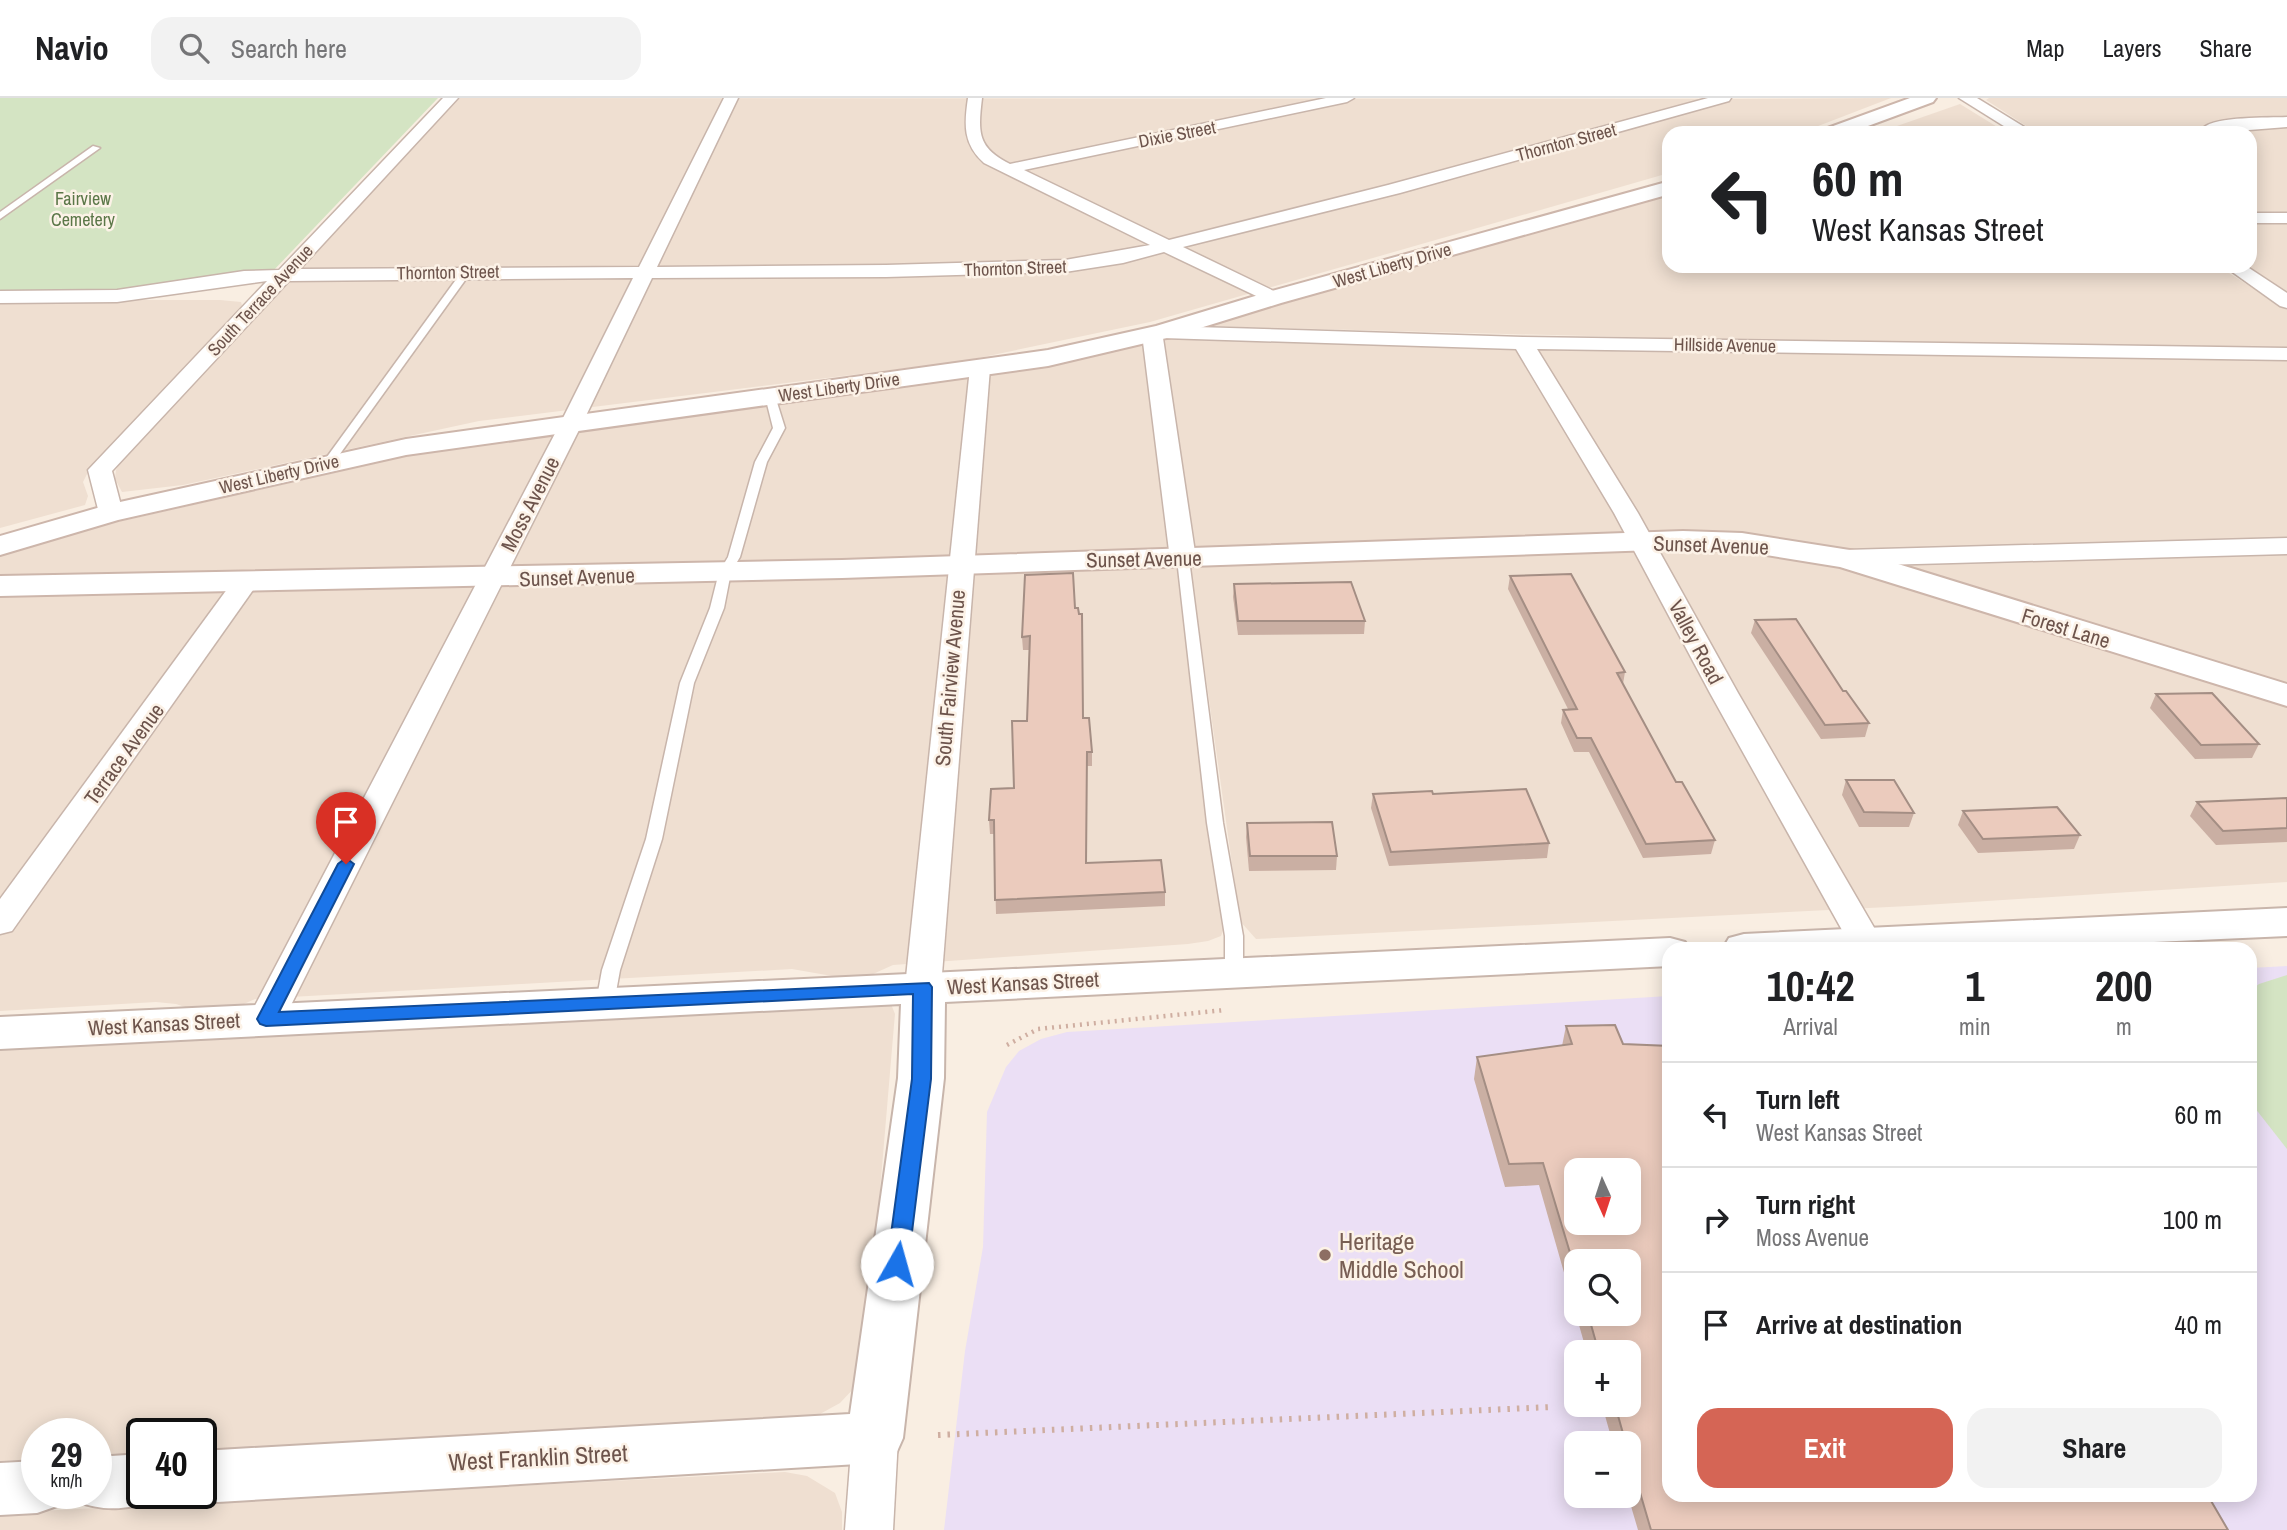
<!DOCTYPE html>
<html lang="en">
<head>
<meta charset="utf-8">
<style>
  :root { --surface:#fff; --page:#f2f2f2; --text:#202124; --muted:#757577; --line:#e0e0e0; --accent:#d56555 }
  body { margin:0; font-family:"Archivo Narrow",sans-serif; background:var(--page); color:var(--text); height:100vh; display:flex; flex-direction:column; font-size:26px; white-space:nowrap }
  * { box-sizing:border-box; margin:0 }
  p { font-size:23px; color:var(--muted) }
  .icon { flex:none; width:38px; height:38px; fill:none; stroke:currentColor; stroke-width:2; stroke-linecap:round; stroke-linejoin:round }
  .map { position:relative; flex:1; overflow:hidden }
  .panel { position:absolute; left:1662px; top:844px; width:595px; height:560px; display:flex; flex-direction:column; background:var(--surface); border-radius:21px; box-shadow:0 4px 18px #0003 }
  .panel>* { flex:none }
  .guide { position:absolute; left:1662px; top:28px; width:595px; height:147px; border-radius:21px; box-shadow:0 4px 18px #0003; background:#fff; color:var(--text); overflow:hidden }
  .needle { width:46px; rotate:177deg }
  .controls { position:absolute; left:1564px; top:1060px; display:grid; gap:14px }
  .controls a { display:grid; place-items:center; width:77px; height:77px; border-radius:14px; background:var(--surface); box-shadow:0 4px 18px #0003; font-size:35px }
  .speed { position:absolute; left:21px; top:1320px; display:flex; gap:14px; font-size:35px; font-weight:700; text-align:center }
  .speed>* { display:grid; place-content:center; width:91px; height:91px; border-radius:50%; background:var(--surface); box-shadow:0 4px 18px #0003; line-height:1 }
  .speed small { font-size:18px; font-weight:400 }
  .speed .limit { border:4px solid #111; border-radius:10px; background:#fff; color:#111 }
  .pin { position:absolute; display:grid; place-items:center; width:60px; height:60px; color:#fff; margin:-72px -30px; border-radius:50% 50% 50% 0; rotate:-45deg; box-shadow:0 0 7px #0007 }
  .pin .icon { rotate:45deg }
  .me { position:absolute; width:77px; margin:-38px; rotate:7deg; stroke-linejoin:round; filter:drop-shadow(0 0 5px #0008) }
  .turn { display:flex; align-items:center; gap:24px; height:147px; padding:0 35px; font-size:32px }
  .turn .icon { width:91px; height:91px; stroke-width:2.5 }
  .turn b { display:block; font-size:49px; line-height:60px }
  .eta { display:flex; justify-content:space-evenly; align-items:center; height:119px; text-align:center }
  .eta b { font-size:42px; font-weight:700; line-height:49px }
  .button { display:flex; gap:14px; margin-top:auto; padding:14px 35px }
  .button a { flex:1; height:80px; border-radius:21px; background:var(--accent); color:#fff; font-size:28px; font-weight:700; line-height:80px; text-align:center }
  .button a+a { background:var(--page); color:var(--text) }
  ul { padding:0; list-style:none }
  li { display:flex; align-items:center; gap:21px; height:105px; padding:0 35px; border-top:2px solid var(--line) }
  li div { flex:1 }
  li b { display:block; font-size:26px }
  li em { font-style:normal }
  header { display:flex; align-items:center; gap:42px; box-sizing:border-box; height:98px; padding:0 35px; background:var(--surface); border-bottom:2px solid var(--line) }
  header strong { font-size:33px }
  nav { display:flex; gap:38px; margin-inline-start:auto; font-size:24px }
  .search { width:490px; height:63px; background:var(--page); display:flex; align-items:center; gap:18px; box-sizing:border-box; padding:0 24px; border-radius:21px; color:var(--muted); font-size:26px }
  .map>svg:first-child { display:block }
  .residential { fill:#efdfd1 }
  .education { fill:#ebdff5; fill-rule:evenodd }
  .green { fill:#d4e4c3 }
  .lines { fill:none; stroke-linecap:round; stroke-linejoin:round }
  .service-casing { stroke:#c8b5ab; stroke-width:3 }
  .minor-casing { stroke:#c8b5ab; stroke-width:3 }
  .tertiary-casing { stroke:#c8b5ab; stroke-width:4 }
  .secondary-casing { stroke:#cdb6ab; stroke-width:4 }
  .path-far1 { stroke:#cfaea1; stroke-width:4.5; stroke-dasharray:2 5; stroke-linecap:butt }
  .path { stroke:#cfaea1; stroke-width:6; stroke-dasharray:2.5 7; stroke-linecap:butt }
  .service { fill:#fff; fill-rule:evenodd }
  .minor { fill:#fff; fill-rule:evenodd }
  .tertiary { fill:#fff; fill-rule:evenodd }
  .secondary { fill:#fff; fill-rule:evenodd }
  .wall { fill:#caafa3; fill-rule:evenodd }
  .building { fill:#ebcbbd; stroke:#a48e84; stroke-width:2; fill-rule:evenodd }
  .route { fill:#1a73e8; stroke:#114b97; stroke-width:2 }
  .education-dot { fill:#8d6e63; stroke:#fcf2e7; stroke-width:2.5 }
  .labels { text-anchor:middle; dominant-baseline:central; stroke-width:5; stroke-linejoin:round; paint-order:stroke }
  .far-street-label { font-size:18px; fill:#6d544c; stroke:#fcf2e7 }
  .far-park-label { font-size:18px; fill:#5b7748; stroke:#fcf2e7 }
  .street-label { font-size:21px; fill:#6d544c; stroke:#fcf2e7 }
  .near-education-label { font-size:24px; fill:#785e54; stroke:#fcf2e7; text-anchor:start }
  .near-street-label { font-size:24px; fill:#6d544c; stroke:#fcf2e7 }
</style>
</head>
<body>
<header>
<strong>Navio</strong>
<div class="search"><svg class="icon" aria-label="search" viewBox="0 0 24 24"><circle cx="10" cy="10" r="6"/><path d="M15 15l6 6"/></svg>Search here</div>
<nav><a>Map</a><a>Layers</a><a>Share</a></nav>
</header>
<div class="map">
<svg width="2287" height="1432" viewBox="0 0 2287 1432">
  <rect width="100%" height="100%" fill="#f9eee2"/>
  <!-- residential -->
  <g class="residential">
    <polygon points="460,0 1738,1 1891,0 1800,35 1670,35 1669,75 1150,224 964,263 479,323 183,387 122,394 115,381 116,372 122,360"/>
    <polygon points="1989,0 2287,0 2287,196 2244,168 2250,168 2250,35 2037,35 1986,2"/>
    <polygon points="1960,6 2007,35 1877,35"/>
    <polygon points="1669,96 1670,168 2218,168 2287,212 2287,249 1740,242 1206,228"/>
    <polygon points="0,202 220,202 241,204 243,211 88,374 83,384 88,398 85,407 0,430"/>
    <polygon points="1172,239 2287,259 2287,784 1909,808 1256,841 1240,823 1191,473 1161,252 1162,245"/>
    <polygon points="1134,248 1148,248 1151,252 1224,830 1221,838 1208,843 1188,846 893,867 873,876 856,878 832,878 792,871 255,901 237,909 197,913 176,906 156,904 0,913 0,456 60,437 425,354 998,275"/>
    <polygon points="891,906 895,916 894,927 865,1270 856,1288 840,1305 820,1316 798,1323 201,1353 201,1335 142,1335 142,1356 96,1358 96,1335 37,1335 37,1361 0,1363 0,943"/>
    <polygon points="785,1374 807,1378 835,1395 842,1414 842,1432 0,1432 0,1415"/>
  </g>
  <!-- education -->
  <path class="education" d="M 2287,868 L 2287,1432 L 944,1432 L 965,1253 L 983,1149 L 987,1014 L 1006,969 L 1019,953 L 1041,941 L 1067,934 L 1669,898 L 1670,1396 L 2250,1396 L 2251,870 ZM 1577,1073 L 1629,1073 L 1629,1125 L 1577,1125 ZM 1577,1164 L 1629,1164 L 1629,1216 L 1577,1216 ZM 1577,1255 L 1629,1255 L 1629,1307 L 1577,1307 ZM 1577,1346 L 1629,1346 L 1629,1398 L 1577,1398 Z"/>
  <!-- green -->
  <g class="green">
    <polygon points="0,0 438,0 273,173 109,192 0,192"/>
    <polygon points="2287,877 2287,1051 2251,1005 2251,892 2259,886"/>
  </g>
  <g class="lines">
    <defs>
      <g id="service">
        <polygon points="93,48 100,50 0,121 0,114"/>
        <polygon points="463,172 471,174 332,367 324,367 324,363"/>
        <polygon points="770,295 775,298 785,330 767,364 740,459 731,474 724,510 694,585 662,741 620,872 614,905 611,909 599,909 596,905 602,872 646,741 680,585 710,510 719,474 728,459 755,364 773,330 765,298"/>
        <polygon points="1183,457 1189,461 1223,725 1243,838 1243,875 1240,879 1228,879 1225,875 1225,838 1207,725 1177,461"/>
      </g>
      <g id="minor">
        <path d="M 443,0 L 458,0 L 300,171 L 639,169 L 724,0 L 738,0 L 657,169 L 886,167 L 1065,162 L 1150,147 L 984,65 C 963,46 964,27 968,0 L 982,0 C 978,34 977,50 1010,66 L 1326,0 L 1354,0 L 1347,4 L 1024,72 L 1169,142 L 1388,87 L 1708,0 L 1731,0 L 1729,3 L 1400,95 L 1183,149 L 1280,196 L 1283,200 L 1280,204 L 1273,206 L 1164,154 L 1123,165 L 1065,174 L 886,179 L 652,180 L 582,326 L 284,921 L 279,930 L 266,934 L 253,930 L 248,921 L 560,326 L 633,180 L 289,183 L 112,373 L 123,415 L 120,420 L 111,422 L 102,420 L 99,415 L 88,372 L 267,183 L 117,204 L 0,205 L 0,193 L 117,192 L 244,173 L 279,172 Z"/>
        <polygon points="1959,0 1977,0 2034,35 2015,35"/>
        <path d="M 2287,19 L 2287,29 L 2211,35 L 2203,30 C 2216,18 2268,20 2287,19 Z"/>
        <rect x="2250" y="115" width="37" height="10"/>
        <polygon points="2224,168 2246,168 2287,195 2287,210 2280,208"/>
        <polygon points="1162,228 1523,239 2287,250 2287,262 1537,251 1638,415 1738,595 1883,845 1880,850 1852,850 1710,595 1614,415 1516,251 1163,240 1196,461 1192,466 1183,469 1174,466 1170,461 1142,236 1145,232"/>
        <polygon points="980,264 987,266 990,270 941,889 936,898 923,901 910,898 905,889 970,270 973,266"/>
        <polygon points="2287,440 2287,456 1845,468 1836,465 1832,460 1836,455 1845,452"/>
        <polygon points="245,477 254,479 258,485 12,833 0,836 0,801 236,479"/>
        <polygon points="875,1320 891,1326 898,1340 893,1432 845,1432 852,1340 859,1326"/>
      </g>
      <g id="tertiary">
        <polygon points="2287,810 2287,838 2021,850 1723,850 1729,840 1744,836"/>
        <polygon points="1670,840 1685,844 1689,850 1670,850 1670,868 945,904 944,980 903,1340 895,1358 875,1365 201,1405 179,1395 201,1395 201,1353 850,1316 898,980 901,906 0,951 0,919"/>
        <path d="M 142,1356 L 142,1395 L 165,1395 L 162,1400 C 133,1411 105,1415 76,1403 L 72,1395 L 96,1395 L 96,1359 Z"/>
        <polygon points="37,1363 37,1395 63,1395 57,1408 37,1415 0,1417 0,1365"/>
      </g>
      <g id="secondary">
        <polygon points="1910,0 1936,0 1933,4 1849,35 1823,35 1825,31"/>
        <polygon points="1670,83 1670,96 1281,205 1171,239 1048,268 406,357 118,422 0,457 0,438 111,406 406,341 1048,252 1156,228 1265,195"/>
        <polygon points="1683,433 1742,435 1856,453 2287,586 2287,608 1840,469 1742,453 1683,451 842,480 0,498 0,478 842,462"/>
      </g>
    </defs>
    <!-- service casing -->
    <use href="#service" class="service-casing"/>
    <!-- minor casing -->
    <use href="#minor" class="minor-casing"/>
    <!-- tertiary casing -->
    <use href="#tertiary" class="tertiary-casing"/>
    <!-- secondary casing -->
    <use href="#secondary" class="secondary-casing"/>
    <!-- path-far1 -->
    <polyline class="path-far1" points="1007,947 1038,931 1225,912"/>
    <!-- path -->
    <polyline class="path" points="938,1337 1552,1309"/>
    <!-- service -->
    <use href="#service" class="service"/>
    <!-- minor -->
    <use href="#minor" class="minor"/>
    <!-- tertiary -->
    <use href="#tertiary" class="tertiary"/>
    <!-- secondary -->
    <use href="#secondary" class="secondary"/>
  </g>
  <!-- wall -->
  <g class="wall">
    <polygon points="1025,477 1083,620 1092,654 1092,668 1087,668 1087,765 1165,794 1165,808 996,816 994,736 990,736 989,722 1014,690 1027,623 1029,552 1023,552 1022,539"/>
    <polygon points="1510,478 1625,574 1623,586 1676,684 1715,742 1711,756 1643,760 1589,654 1574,654 1561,625 1563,612 1568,611 1508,491"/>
    <polygon points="1234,486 1365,523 1364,536 1238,537 1233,499"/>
    <polygon points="1755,522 1843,593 1869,625 1865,639 1821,641 1751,535"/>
    <polygon points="2156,596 2259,646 2252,660 2195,661 2150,610"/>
    <polygon points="1846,682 1914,715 1909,729 1859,729 1842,697"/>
    <polygon points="1373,696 1433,696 1549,745 1547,760 1389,768 1371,710"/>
    <polygon points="2287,700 2287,744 2216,747 2190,718 2197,704"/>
    <polygon points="1963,713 2080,737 2074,751 1978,755 1958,727"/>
    <polygon points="1247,725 1337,758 1336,772 1249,773 1246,739"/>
    <path d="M 1566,928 L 1623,946 L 2228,1432 L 1638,1432 L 1628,1398 L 1629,1398 L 1629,1346 L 1613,1346 L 1602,1307 L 1629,1307 L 1629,1255 L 1587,1255 L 1539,1087 L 1505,1089 L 1474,981 L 1477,959 L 1562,948 ZM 1577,1164 L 1629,1216 L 1577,1216 Z"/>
  </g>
  <!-- building -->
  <g class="building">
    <polygon points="1073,475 1075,510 1078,510 1079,516 1082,516 1083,620 1089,620 1092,654 1087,654 1086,765 1161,762 1165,794 995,802 994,722 989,722 991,691 1014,690 1012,623 1027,623 1030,538 1022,539 1025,477"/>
    <polygon points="1571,476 1625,574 1617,575 1676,684 1682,684 1715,742 1646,746 1591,640 1577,640 1563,612 1577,611 1510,478"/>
    <polygon points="1351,484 1365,523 1238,523 1234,486"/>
    <polygon points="1796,521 1843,593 1846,593 1869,625 1825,627 1755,522"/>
    <polygon points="2212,595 2259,646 2201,647 2156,596"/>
    <polygon points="1846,682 1894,682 1914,715 1864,714"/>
    <polygon points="1526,691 1549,745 1391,754 1373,696 1432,693 1433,696"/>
    <polygon points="2287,700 2287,730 2223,733 2197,704"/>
    <polygon points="2057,709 2080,737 1983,741 1963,713"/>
    <polygon points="1332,724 1337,758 1250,758 1247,725"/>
    <path d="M 1615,927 L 1623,946 L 1670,948 L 1670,1396 L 2207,1396 L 2228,1432 L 1651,1432 L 1629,1357 L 1629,1346 L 1626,1346 L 1615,1307 L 1629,1307 L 1629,1255 L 1599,1255 L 1588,1216 L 1629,1216 L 1629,1164 L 1577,1164 L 1577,1178 L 1543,1065 L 1509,1066 L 1477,959 L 1572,946 L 1566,928 ZM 1577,1073 L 1629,1073 L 1629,1125 L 1577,1125 Z"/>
  </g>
  <!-- route -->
  <polygon class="route" points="346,760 354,766 279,914 929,885 932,889 931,981 908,1166 905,1172 897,1174 890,1172 887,1166 912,981 913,896 266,928 260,926 257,921 338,766"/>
  <!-- markers -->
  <circle class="education-dot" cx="1325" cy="1157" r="7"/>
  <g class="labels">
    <!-- far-street labels -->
    <g class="far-street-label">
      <text transform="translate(1177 36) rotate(-11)">Dixie Street</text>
      <text transform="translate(1566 44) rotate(-15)">Thornton Street</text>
      <text transform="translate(1392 167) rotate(-16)">West Liberty Drive</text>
      <text transform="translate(1015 170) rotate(-2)">Thornton Street</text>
      <text transform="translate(448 174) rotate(-1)">Thornton Street</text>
      <text transform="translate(260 202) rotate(-47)">South Terrace Avenue</text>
      <text transform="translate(1725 247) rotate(1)">Hillside Avenue</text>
      <text transform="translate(839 289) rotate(-8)">West Liberty Drive</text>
      <text transform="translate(279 376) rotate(-13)">West Liberty Drive</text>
    </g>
    <!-- far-park labels -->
    <g class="far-park-label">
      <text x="83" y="100">Fairview<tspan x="83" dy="21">Cemetery</tspan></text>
    </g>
    <!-- street labels -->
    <g class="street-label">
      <text transform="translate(530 406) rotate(-63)">Moss Avenue</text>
      <text transform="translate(1711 447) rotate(2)">Sunset Avenue</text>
      <text transform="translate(1144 461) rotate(-1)">Sunset Avenue</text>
      <text transform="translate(577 479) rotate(-2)">Sunset Avenue</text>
      <text transform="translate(2066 530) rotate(17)">Forest Lane</text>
      <text transform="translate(1696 544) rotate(62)">Valley Road</text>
      <text transform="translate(950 580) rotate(-85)">South Fairview Avenue</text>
      <text transform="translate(124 656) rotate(-54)">Terrace Avenue</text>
      <text transform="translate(1023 885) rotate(-3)">West Kansas Street</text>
      <text transform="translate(164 926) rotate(-3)">West Kansas Street</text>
    </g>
    <!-- near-education labels -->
    <g class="near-education-label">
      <text x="1339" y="1143">Heritage<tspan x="1339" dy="28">Middle School</tspan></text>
    </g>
    <!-- near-street labels -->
    <g class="near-street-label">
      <text transform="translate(538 1359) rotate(-3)">West Franklin Street</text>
    </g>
  </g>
</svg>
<div class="controls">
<a><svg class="needle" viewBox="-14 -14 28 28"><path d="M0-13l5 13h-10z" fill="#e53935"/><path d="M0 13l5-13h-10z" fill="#757577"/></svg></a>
<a><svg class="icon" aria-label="search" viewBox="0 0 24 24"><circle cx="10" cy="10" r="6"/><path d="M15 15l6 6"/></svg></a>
<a>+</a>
<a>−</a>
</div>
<div class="speed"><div>29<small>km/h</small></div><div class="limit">40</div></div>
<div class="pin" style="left:346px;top:766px;background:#d93025"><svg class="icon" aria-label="arrive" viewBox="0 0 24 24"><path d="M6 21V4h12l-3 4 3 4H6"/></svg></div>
<svg class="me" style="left:897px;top:1166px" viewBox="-20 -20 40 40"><circle r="19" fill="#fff"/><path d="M0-13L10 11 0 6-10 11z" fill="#1a73e8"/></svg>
<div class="guide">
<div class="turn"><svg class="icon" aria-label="left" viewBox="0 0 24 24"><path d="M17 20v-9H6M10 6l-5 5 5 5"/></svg><div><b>60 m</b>West Kansas Street</div></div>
</div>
<section class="panel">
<div class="eta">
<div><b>10:42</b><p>Arrival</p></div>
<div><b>1</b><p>min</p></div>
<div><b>200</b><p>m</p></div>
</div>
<ul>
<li><svg class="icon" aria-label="left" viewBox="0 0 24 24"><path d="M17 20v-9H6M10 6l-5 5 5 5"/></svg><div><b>Turn left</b><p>West Kansas Street</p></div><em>60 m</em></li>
<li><svg class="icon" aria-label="right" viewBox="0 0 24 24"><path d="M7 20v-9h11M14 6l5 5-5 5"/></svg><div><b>Turn right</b><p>Moss Avenue</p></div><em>100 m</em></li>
<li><svg class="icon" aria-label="arrive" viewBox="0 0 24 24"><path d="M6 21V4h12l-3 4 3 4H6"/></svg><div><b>Arrive at destination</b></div><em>40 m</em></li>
</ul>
<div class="button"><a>Exit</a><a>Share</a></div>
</section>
</div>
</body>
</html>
